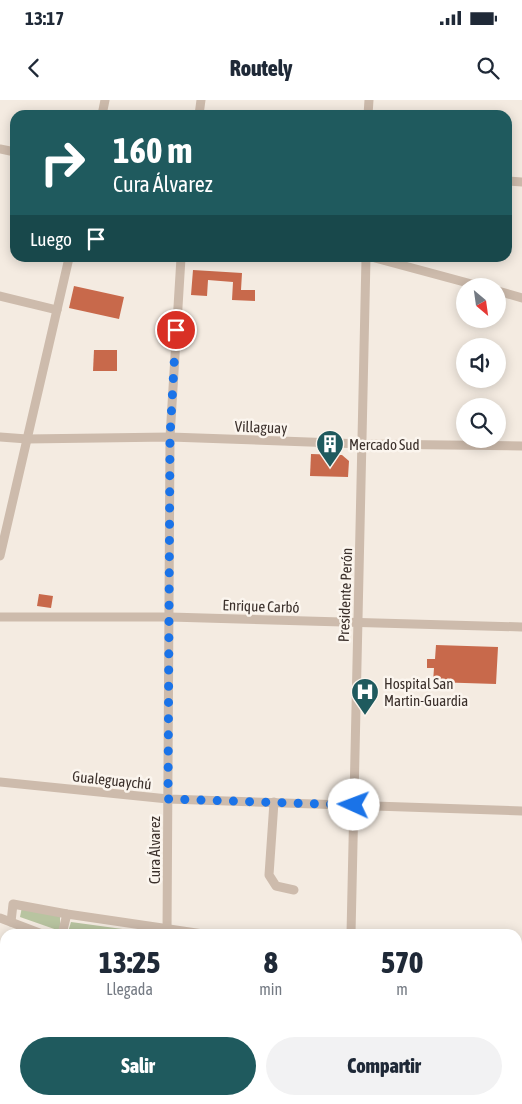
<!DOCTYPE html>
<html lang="es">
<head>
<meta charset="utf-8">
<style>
  :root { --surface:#fff; --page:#f2f2f3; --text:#1f2937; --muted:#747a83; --accent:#1f5a5e }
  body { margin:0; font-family:"Asap Condensed",sans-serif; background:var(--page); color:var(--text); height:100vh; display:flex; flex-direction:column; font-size:19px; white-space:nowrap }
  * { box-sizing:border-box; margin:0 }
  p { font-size:16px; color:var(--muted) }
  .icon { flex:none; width:28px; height:28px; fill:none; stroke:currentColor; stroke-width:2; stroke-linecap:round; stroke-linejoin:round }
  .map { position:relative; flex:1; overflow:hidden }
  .details { position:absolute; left:0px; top:829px; width:522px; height:176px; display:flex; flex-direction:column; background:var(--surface); border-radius:15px 15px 0 0; box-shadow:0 2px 12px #0003 }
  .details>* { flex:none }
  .guide { position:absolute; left:10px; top:10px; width:502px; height:152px; border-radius:15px; box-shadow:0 2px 12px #0003; background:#1f5a5e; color:#fff; overflow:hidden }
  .needle { width:32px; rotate:151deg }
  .controls { position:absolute; left:456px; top:178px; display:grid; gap:10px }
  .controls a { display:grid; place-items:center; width:50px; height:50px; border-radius:50%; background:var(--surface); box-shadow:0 2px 12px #0003; font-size:25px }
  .pin { position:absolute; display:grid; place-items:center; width:42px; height:42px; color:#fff; margin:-21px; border:2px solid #fff; border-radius:50%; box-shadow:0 1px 5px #0007 }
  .me { position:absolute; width:55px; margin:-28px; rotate:272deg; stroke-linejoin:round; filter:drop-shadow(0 0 4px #0008) }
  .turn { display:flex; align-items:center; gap:18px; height:105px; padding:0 20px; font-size:22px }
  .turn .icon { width:65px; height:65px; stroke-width:2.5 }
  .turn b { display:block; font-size:35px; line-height:42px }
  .then { display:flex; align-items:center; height:48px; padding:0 20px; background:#0003; gap:10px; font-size:19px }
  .eta { display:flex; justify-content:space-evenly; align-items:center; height:85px; text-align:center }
  .eta b { font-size:30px; font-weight:800; line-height:35px }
  .button { display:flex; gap:10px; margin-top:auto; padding:10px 20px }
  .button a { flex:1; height:58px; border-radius:30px; background:var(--accent); color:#fff; font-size:20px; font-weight:800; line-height:58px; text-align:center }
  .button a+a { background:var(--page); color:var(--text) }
  .status { display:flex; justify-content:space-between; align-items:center; height:35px; padding:0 25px; background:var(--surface); direction:ltr }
  .status svg { height:14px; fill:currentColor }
  header { display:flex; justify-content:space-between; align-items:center; height:65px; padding:0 20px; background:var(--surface); font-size:22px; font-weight:800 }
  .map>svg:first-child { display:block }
  .green { fill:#b8c4a0 }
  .building { fill:#c8694b }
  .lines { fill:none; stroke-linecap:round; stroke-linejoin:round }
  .minor { stroke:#cdbbac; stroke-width:9 }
  .route { stroke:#1a73e8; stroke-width:9; stroke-dasharray:0 16.2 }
  .labels { text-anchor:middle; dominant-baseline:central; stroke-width:5; stroke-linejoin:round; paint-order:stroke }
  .street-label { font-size:15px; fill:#3b302b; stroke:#fbf5ee }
  .poi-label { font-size:15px; fill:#3b302b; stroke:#fbf5ee; text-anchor:start }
</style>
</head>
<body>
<div class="status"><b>13:17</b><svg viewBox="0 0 49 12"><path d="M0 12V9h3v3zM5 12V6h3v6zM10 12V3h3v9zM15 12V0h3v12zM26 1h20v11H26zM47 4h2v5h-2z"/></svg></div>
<header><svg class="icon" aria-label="back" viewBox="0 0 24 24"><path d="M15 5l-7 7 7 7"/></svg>Routely<svg class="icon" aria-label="search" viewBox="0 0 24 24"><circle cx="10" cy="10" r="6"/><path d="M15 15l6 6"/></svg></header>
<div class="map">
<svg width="522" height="1004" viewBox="0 0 522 1004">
  <rect width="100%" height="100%" fill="#f4ebe1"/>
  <!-- green -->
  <g class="green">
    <polygon points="22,807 60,813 60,831 20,817"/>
    <polygon points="71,822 159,834 73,834 68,832"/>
    <polygon points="5,917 5,1000 52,1000 52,1004 0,1004 0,919"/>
  </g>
  <!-- building -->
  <g class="building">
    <polygon points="193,170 242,173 241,190 255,190 255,201 232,200 233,182 208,180 207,196 191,195"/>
    <polygon points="74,186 124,197 119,219 69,208"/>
    <polygon points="94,250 117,250 117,271 93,271"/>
    <polygon points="311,354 342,355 349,361 348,377 310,376"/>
    <polygon points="39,494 53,496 51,508 37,506"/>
    <polygon points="436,545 498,547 496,584 433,582 434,568 427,568 427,559 435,559"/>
  </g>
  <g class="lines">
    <!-- minor -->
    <g class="minor">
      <polyline points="102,15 105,0"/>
      <polyline points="199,15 201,0"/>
      <polyline points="368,15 369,0"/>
      <polyline points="0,49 15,52"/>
      <polyline points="508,81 522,82"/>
      <polyline points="375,158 479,186"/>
      <polyline points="498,191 522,198"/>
      <polyline points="0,196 57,210"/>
      <polyline points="0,337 27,339 170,337 363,344 522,346"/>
      <polyline points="0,456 69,158"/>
      <polyline points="0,517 170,517 522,527"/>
      <polyline points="0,682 168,699 522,711"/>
      <polyline points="274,702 269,775 276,786 294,790"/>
      <polyline points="0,818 42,834"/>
      <polyline points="11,822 13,804 67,814 203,834"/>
      <polyline points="62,834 67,814"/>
      <polyline points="167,834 170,337 181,158"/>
      <polyline points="351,834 366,158"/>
      <polyline points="518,879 522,880"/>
      <polyline points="0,914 5,912"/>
      <polyline points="58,1000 58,1004"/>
      <polyline points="507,1000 519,1004"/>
      <polyline points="162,1004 162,1000"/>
      <polyline points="260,1004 260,1000"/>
      <polyline points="351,1004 351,1000"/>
      <polyline points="422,1004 422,1000"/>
    </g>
  </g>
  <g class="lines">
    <!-- route -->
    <polyline class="route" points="176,230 170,337 168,699 354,705"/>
  </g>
  <!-- icons -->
  <defs>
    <symbol id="building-pin" viewBox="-11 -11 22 30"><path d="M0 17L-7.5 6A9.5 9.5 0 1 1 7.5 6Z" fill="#1f5a5e" stroke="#fbf5ee"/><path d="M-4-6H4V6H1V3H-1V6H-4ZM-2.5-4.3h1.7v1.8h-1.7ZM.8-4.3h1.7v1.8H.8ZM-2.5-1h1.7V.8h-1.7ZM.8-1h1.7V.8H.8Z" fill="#fff"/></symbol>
    <symbol id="hospital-pin" viewBox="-11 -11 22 30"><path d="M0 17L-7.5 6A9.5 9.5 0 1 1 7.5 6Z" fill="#1f5a5e" stroke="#fbf5ee"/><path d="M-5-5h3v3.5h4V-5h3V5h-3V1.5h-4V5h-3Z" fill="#fff"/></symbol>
  </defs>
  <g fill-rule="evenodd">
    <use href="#building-pin" x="314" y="328" width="32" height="43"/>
    <use href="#hospital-pin" x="349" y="576" width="32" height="43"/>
  </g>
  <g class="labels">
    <!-- street labels -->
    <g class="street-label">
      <text transform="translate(261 327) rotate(2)">Villaguay</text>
      <text transform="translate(345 495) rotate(-88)">Presidente Perón</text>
      <text transform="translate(261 506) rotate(2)">Enrique Carbó</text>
      <text transform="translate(112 680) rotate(6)">Gualeguaychú</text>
      <text transform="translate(154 750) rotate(-90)">Cura Álvarez</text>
    </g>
    <!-- poi labels -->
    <g class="poi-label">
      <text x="349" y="344">Mercado Sud</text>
      <text x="384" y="583">Hospital San<tspan x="384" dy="17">Martin-Guardia</tspan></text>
    </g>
  </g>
</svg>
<div class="controls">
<a><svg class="needle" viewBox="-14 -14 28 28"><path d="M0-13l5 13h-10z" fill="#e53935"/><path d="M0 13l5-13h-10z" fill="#747a83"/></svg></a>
<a><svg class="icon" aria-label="sound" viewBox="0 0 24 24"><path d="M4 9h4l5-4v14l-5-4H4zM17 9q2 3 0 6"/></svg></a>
<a><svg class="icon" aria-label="search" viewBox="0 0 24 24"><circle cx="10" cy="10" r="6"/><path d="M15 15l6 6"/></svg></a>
</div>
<div class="pin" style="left:176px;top:230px;background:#d93025"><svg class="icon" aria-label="arrive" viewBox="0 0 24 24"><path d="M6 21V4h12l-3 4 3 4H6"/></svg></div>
<svg class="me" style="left:354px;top:705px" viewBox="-20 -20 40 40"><circle r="19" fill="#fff"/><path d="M0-13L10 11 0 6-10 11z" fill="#1a73e8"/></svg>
<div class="guide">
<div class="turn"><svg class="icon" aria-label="right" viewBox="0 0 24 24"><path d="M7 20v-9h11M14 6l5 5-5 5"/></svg><div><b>160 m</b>Cura Álvarez</div></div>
<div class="then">Luego<svg class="icon" aria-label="arrive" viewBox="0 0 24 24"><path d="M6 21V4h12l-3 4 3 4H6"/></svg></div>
</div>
<section class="details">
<div class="eta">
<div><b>13:25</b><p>Llegada</p></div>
<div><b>8</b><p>min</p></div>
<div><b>570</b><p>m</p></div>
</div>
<div class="button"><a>Salir</a><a>Compartir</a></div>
</section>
</div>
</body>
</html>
